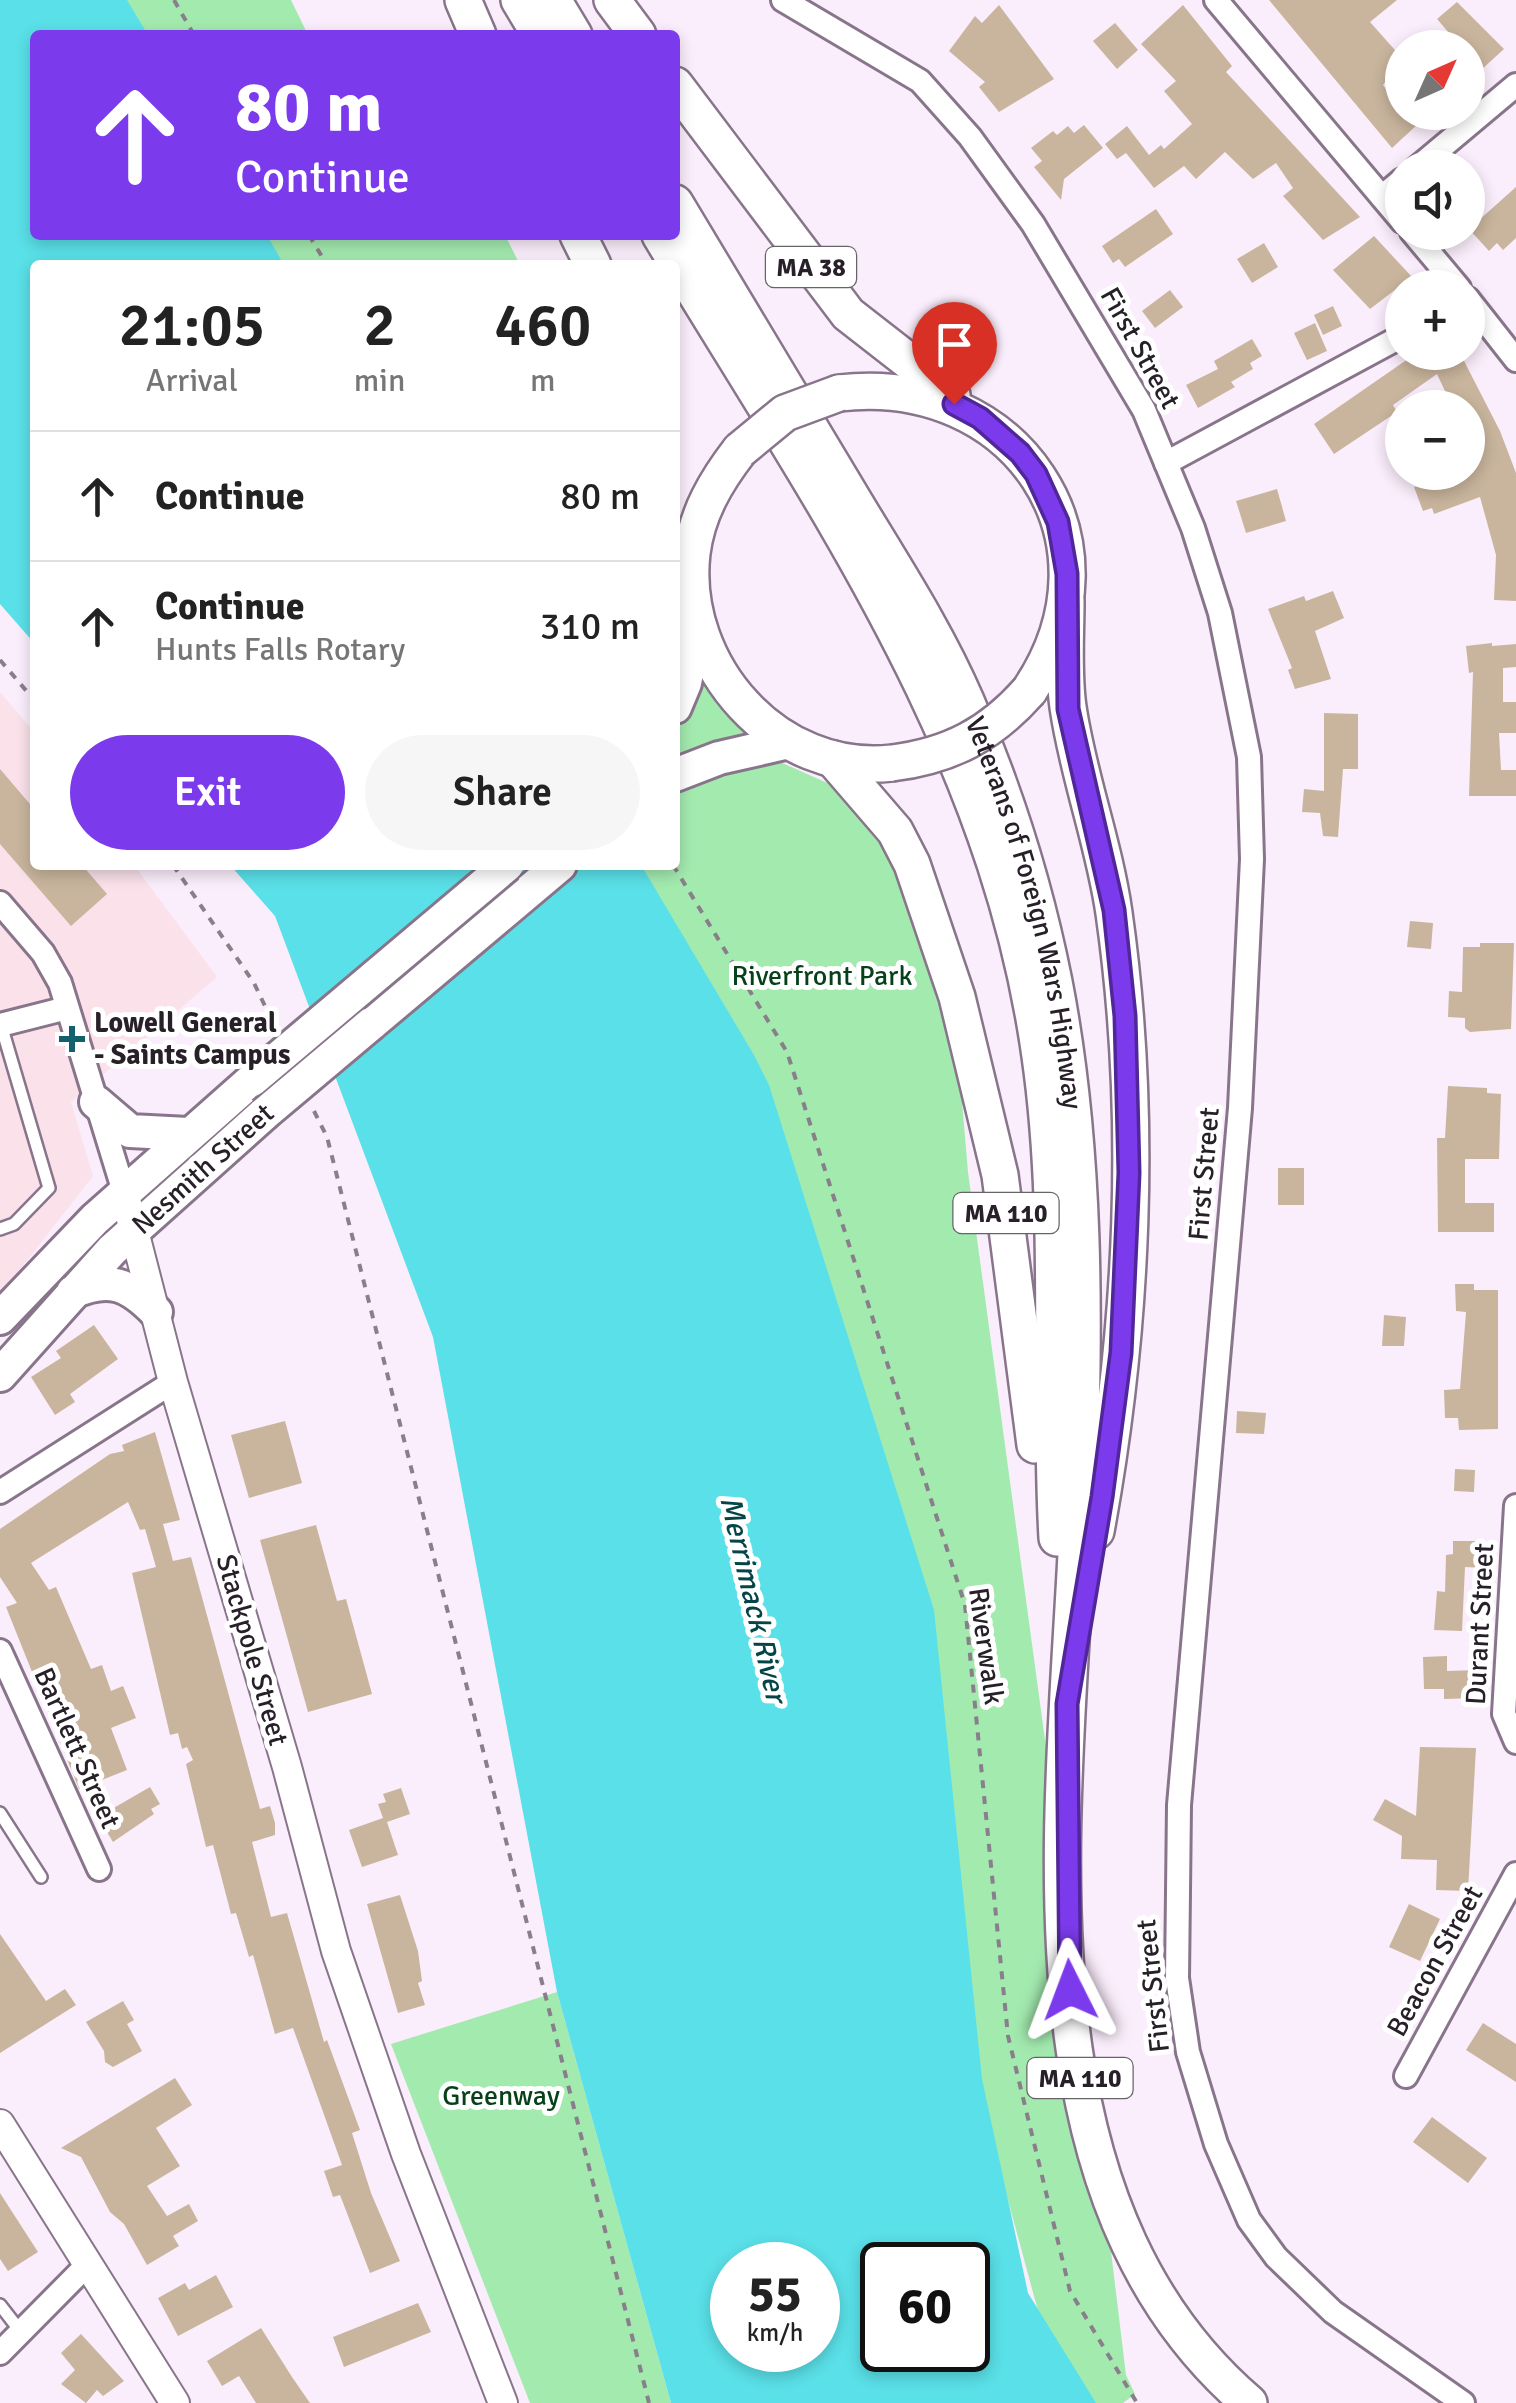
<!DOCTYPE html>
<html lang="en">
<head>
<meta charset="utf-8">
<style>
  :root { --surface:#fff; --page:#f6f6f6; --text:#222; --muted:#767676; --line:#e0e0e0; --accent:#7c3aed }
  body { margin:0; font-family:Signika,sans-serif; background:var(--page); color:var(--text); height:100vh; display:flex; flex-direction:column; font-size:38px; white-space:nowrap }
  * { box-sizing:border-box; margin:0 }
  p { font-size:32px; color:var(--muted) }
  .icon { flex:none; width:55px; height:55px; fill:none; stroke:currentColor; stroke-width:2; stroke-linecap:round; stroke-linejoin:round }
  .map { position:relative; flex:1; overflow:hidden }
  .drawer { position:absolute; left:30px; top:260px; width:650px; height:610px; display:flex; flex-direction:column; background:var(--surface); border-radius:10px; box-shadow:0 5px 15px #0003 }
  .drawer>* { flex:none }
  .guide { position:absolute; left:30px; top:30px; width:650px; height:210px; border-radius:10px; box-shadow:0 5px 15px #0003; background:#7c3aed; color:#fff; overflow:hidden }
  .needle { width:65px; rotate:45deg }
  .tools { position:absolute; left:1385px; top:30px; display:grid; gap:20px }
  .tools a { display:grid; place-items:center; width:100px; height:100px; border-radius:50%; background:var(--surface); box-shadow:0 5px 15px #0003; font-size:50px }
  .speed { position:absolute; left:710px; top:2242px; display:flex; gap:20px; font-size:50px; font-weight:700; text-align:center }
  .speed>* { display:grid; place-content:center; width:130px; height:130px; border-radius:50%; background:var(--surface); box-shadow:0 5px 15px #0003; line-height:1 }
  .speed small { font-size:25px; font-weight:400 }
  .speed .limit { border:5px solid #111; border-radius:15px; background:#fff; color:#111 }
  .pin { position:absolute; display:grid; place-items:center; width:85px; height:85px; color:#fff; margin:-102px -42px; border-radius:50% 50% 50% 0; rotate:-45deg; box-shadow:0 0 10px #0007 }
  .pin .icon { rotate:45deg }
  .me { position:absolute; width:110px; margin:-55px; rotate:357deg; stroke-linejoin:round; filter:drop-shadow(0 0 8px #0008) }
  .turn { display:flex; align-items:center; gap:35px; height:210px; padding:0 40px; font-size:45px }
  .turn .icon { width:130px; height:130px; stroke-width:2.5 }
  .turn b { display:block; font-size:70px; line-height:85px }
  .eta { display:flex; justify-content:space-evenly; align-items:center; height:170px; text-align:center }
  .eta b { font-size:60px; font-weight:600; line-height:70px }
  .button { display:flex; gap:20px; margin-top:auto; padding:20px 40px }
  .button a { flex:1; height:115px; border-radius:60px; background:var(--accent); color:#fff; font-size:40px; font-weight:600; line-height:115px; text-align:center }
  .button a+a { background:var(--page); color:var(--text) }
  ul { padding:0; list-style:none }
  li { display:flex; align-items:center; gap:30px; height:130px; padding:0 40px; border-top:2px solid var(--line) }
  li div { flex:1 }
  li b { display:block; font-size:38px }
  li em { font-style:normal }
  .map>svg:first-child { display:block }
  .medical { fill:#fae1ea }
  .green { fill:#a3eaaf }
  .water { fill:#5ae0e8; fill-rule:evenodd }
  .building { fill:#c9b59d }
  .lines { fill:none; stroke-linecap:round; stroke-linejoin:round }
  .service-casing { stroke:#89758b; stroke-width:16 }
  .minor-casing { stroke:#89758b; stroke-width:28 }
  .tertiary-casing { stroke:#89758b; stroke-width:32 }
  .secondary-casing { stroke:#89758b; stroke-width:38 }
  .primary-casing { stroke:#89758b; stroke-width:40 }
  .path { stroke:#897f8a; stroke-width:4; stroke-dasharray:8 8; stroke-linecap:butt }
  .service { stroke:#fff; stroke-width:11 }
  .minor { stroke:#fff; stroke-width:22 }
  .tertiary { stroke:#fff; stroke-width:28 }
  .secondary { stroke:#fff; stroke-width:32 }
  .primary { stroke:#fff; stroke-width:35 }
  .secondary-bridge-casing { stroke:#89758b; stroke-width:38; stroke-linecap:butt }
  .primary-bridge-casing { stroke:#89758b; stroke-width:40; stroke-linecap:butt }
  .secondary-bridge { stroke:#fff; stroke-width:32 }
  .primary-bridge { stroke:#fff; stroke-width:35 }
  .route-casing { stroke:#51269a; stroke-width:25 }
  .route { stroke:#7c3aed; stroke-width:18 }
  .poi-dot { fill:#15606d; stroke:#fff; stroke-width:4 }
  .labels { text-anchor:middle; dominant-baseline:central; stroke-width:10; stroke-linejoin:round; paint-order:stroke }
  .shield { fill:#fff; stroke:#686369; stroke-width:2.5 }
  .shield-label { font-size:25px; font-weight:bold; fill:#282029 }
  .street-label { font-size:28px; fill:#282029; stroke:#fff }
  .park-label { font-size:28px; fill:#06411a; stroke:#fff }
  .poi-label { font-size:28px; font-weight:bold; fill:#282029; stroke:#fff; text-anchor:start }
  .water-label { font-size:30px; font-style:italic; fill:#054548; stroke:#fff }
</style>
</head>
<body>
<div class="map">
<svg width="1516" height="2403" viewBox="0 0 1516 2403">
  <rect width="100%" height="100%" fill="#fbeefc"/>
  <!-- medical -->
  <polygon class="medical" points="0,692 35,733 35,865 134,865 217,977 71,1102 93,1176 0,1295"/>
  <!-- green -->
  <g class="green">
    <polygon points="84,0 291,0 308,35 104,35"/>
    <polygon points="218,235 505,235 520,265 235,265"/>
    <polygon points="675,587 753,750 832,785 910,861 949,948 968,1172 1083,2020 1126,2375 1135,2394 1123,2403 1066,2403 1060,2392 986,2119 612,865 675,865"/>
    <polygon points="557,1992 671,2403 530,2403 391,2044"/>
  </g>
  <!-- water -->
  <g class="water">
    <polygon points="0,0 127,0 148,35 35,35 35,235 267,235 284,265 35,265 35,644 0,604"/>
    <path d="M 230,865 L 641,865 L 754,1055 L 769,1085 L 934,1610 L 982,2079 L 1028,2293 L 1096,2403 L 671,2403 L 557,1992 L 433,1337 L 275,916 ZM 732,2265 L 818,2265 L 818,2350 L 732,2350 ZM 882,2265 L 968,2265 L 968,2350 L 882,2350 Z"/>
  </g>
  <!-- building -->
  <g class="building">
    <polygon points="1269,0 1397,0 1370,22 1402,58 1383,85 1402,112 1431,112 1392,148"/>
    <polygon points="1457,2 1504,49 1481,70 1468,48 1462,48 1437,19"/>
    <polygon points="999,5 1054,79 999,112 979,87 985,82 949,51 975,16 982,23"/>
    <polygon points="1183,5 1232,66 1226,72 1360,217 1323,240 1283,196 1293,188 1276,163 1253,179 1225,152 1196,179 1184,166 1154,188 1126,153 1117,159 1105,144 1127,126 1149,155 1161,145 1164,149 1192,124 1164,91 1176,81 1141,44"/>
    <polygon points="1115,23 1138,50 1117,69 1093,41"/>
    <polygon points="1084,125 1103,148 1064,179 1061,200 1034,167 1042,161 1031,148 1053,131 1057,135 1068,126 1074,133"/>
    <polygon points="1516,187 1516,238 1503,250 1497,243 1489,251 1469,229"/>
    <polygon points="1156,209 1173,234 1125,267 1119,259 1113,263 1102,246"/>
    <polygon points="1374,236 1412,277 1370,309 1333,270"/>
    <polygon points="1264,243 1278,267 1252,283 1237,259"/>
    <polygon points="1170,290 1183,307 1155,328 1142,311"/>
    <polygon points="1333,306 1342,326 1323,335 1314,315"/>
    <polygon points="1315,323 1327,351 1307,360 1294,333"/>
    <polygon points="1252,339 1262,356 1250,363 1253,369 1231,382 1235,387 1198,408 1186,385 1218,369 1214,361"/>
    <polygon points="1418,352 1468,352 1462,357 1500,431 1516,473 1516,601 1494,600 1496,555 1480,497 1434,514 1432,508 1423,511 1414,487 1453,472 1468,472 1468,408 1453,408 1437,374 1393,405 1397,412 1334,454 1314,424"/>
    <polygon points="1277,489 1286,521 1246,533 1236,501"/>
    <polygon points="1333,591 1344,618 1315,631 1331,679 1295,689 1288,670 1292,668 1268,609 1304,596 1306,601"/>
    <polygon points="1492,643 1492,646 1516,644 1516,667 1503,668 1503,702 1516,702 1516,733 1499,733 1501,770 1516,770 1516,796 1469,796 1473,672 1469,673 1466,646"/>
    <polygon points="1324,713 1358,714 1358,769 1343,769 1338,837 1323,836 1320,813 1302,812 1304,789 1324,791"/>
    <polygon points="0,769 35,810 35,865 82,865 107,894 71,926 0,844"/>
    <polygon points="1410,921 1433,923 1431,949 1407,947"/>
    <polygon points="1480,943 1514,943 1511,1029 1470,1032 1465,1028 1465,1018 1448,1017 1449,991 1462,992 1463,947 1480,947"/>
    <polygon points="1448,1086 1487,1088 1487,1093 1501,1094 1499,1159 1465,1159 1465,1203 1494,1203 1494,1232 1438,1232 1437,1138 1445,1138"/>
    <rect x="1278" y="1168" width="26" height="37"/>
    <polygon points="1455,1284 1474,1284 1474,1290 1498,1290 1498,1429 1459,1430 1458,1418 1445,1418 1444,1390 1460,1389 1466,1312 1456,1311"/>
    <polygon points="1384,1315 1406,1317 1404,1346 1382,1346"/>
    <polygon points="94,1325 118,1359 70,1394 75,1402 55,1415 31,1377 61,1358 56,1351"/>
    <polygon points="1237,1411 1266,1413 1264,1434 1236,1433"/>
    <polygon points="285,1421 302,1483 249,1498 231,1435"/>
    <polygon points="155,1432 180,1520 163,1524 173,1561 191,1557 260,1809 270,1806 275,1823 275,1835 252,1842 271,1917 287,1913 324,2042 327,2040 360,2130 352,2133 371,2193 400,2261 370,2273 340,2195 333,2197 324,2171 342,2165 293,2028 275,2034 253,1955 249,1957 236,1913 231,1914 213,1845 206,1847 186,1764 193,1760 187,1747 182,1749 178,1733 170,1735 132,1573 156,1567 145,1529 140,1530 128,1502 31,1563 49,1590 56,1587 91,1669 102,1665 111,1691 123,1686 136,1718 111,1728 127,1770 79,1789 6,1607 17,1603 0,1577 0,1529 110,1454 124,1451 122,1445"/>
    <polygon points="1455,1469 1475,1470 1474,1492 1454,1491"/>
    <polygon points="316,1525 337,1601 346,1599 372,1694 308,1712 260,1540"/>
    <polygon points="1453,1541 1484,1541 1484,1568 1465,1567 1462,1631 1434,1630 1437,1591 1445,1592 1446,1555 1453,1554"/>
    <polygon points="1447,1656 1447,1671 1477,1670 1478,1698 1444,1699 1444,1689 1424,1689 1423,1657"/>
    <polygon points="1420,1747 1476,1748 1468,1891 1436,1890 1437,1860 1401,1859 1402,1836 1373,1820 1385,1799 1416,1816"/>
    <polygon points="150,1787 160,1804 151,1809 154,1814 113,1842 98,1817"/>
    <polygon points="401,1788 410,1814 387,1822 398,1855 362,1867 349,1830 383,1818 378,1804 386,1802 383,1794"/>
    <polygon points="400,1895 418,1951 422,1981 418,1983 425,2005 398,2013 367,1904"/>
    <polygon points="1409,1904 1440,1919 1420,1961 1389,1947"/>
    <polygon points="0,1934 46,2001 65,1989 76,2005 0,2053"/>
    <polygon points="123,2001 134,2020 127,2024 142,2051 113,2067 105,2062 104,2051 86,2022"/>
    <polygon points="1483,2023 1516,2044 1516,2082 1466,2050"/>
    <polygon points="175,2078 192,2105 156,2128 180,2166 147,2186 167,2216 189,2204 198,2221 173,2236 179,2246 147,2265 124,2224 110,2212 81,2157 61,2148"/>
    <polygon points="1432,2117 1487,2158 1468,2183 1413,2142"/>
    <polygon points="0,2193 38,2252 8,2271 0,2259"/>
    <polygon points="216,2275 233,2307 178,2336 158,2298 185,2283 189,2290"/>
    <polygon points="418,2303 431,2332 344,2367 333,2337"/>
    <polygon points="261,2328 292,2377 310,2403 256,2403 239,2376 222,2386 207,2361"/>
    <polygon points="81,2334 124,2381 103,2396 97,2390 86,2403 61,2384 75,2370 61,2353"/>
  </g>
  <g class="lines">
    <defs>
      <g id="service">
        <polyline points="0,1229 14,1224 49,1188 1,1025"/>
        <polyline points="0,1813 41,1877"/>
        <polyline points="0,2305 21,2332"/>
      </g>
      <g id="minor">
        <polyline points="783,0 920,81 970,137 1033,224 1144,410 1193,528 1220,613 1249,757 1252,859 1240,1108 1179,1805 1177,1978 1188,2052 1216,2144 1249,2220 1276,2257 1333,2312 1463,2403"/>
        <polyline points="1216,0 1402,221"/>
        <polyline points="1417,168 1516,85"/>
        <polyline points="1382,197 1402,180"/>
        <polyline points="1412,232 1459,288"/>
        <polyline points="1468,299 1516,360"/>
        <polyline points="1166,463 1402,336"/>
        <polyline points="0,903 43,953 60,983 124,1192"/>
        <polyline points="0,1025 67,1008"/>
        <polyline points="0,1492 173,1382"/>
        <polyline points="1516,1506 1504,1714 1516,1742"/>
        <polyline points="0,1651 99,1869"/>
        <polyline points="1406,2076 1516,1874"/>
        <polyline points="0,2353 89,2263"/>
      </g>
      <g id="tertiary">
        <polyline points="124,1192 173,1382 287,1767 336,1951 406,2154 503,2403"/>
        <polyline points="0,2124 175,2403"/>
      </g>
      <g id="secondary">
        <polyline points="675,707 685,683 697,622"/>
        <polyline points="675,775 719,758 789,742"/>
        <polyline points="371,1024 560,865"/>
        <polyline points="96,1102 130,1131 188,1134"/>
        <path d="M 73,1292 C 109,1276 129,1284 156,1312"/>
        <polyline points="0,1318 95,1219 252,1080"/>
        <polyline points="0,1375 112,1250 264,1114"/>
      </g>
      <g id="primary">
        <polyline points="463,0 478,35"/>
        <polyline points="519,0 540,35"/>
        <polyline points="553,0 574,35"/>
        <polyline points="612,0 638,35"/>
        <polyline points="675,85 848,314 952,395"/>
        <path id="s1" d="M 675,203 C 734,300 792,398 851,496 C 891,563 935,629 966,701 C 1005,791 1035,886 1054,982 C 1086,1146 1085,1321 1079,1487 C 1070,1781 997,2187 1249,2403"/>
        <polyline points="578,235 593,265"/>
        <path d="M 660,235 C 819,499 996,743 1040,1056 C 1063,1216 1048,1378 1057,1538"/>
        <path d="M 839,393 C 1015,372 1131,540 1029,691"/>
        <path d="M 740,450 C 716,481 697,513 692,553 C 679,666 777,776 892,763"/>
        <path d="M 1066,601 C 1066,636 1063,672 1068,707 C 1078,776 1104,843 1114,913 C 1143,1116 1133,1330 1096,1531"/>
        <polyline points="833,759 895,831 912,864 957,997 1000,1175 1035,1445"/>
      </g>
    </defs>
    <!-- service casing -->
    <use href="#service" class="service-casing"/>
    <!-- minor casing -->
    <use href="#minor" class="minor-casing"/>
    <!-- tertiary casing -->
    <use href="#tertiary" class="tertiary-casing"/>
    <!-- secondary casing -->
    <use href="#secondary" class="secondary-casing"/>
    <!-- primary casing -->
    <use href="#primary" class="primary-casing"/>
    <!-- path -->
    <g class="path">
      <polyline points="174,0 194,35"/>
      <polyline points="309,235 327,265"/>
      <polyline points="0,660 35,701"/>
      <polyline points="173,865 254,983 274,1025"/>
      <polyline points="673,865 787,1052 965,1605 1008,2036 1070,2291 1137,2403"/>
      <polyline points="314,1111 327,1137 649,2403"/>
    </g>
    <!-- service -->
    <use href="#service" class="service"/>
    <!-- minor -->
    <use href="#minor" class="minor"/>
    <!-- tertiary -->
    <use href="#tertiary" class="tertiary"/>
    <!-- secondary -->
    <use href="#secondary" class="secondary"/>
    <!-- primary -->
    <use href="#primary" class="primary"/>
    <defs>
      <g id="secondary-bridge">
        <polyline points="252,1080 507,865"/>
        <polyline points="264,1114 371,1024"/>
      </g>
      <g id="primary-bridge">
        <polyline points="740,450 785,413 839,393"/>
        <path d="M 892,763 C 950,756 991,734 1029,691"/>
      </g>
    </defs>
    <!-- secondary-bridge casing -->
    <use href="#secondary-bridge" class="secondary-bridge-casing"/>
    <!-- primary-bridge casing -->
    <use href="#primary-bridge" class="primary-bridge-casing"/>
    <!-- secondary-bridge -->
    <use href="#secondary-bridge" class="secondary-bridge"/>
    <!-- primary-bridge -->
    <use href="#primary-bridge" class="primary-bridge"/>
  </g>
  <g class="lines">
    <defs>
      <polyline id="route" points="954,404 980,418 1020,453 1036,474 1058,522 1067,574 1068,709 1114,910 1125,1016 1129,1173 1121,1353 1102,1497 1067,1704 1070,1990"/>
    </defs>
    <!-- route casing -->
    <use href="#route" class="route-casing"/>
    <!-- route -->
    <use href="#route" class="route"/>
  </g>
  <!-- markers -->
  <path class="poi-dot" d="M67 1024h10v10h10v10h-10v10h-10v-10h-10v-10h10z"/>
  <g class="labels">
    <!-- shield labels -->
    <g class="shield">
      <rect x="766" y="247" width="90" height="40" rx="8"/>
      <rect x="953.5" y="1193" width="105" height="40" rx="8"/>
      <rect x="1027.5" y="2058" width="105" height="40" rx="8"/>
    </g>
    <g class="shield-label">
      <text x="811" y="267">MA 38</text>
      <text x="1006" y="1213">MA 110</text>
      <text x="1080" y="2078">MA 110</text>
    </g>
    <!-- street labels -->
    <g class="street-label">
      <text transform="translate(1140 348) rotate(61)">First Street</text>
      <text stroke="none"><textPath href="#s1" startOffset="798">Veterans of Foreign Wars Highway</textPath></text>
      <text transform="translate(203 1169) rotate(-42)">Nesmith Street</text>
      <text transform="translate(1204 1174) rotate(-85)">First Street</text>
      <text transform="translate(1480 1624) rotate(-87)">Durant Street</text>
      <text transform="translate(986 1646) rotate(82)">Riverwalk</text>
      <text transform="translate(252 1650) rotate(74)">Stackpole Street</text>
      <text transform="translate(77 1748) rotate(66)">Bartlett Street</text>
      <text transform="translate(1435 1961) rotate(-61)">Beacon Street</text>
      <text transform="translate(1153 1986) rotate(-96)">First Street</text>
    </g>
    <!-- park labels -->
    <g class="park-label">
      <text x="822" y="976">Riverfront Park</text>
      <text x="501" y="2096">Greenway</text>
    </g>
    <!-- poi labels -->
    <g class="poi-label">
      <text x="94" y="1023">Lowell General<tspan x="94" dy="32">- Saints Campus</tspan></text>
    </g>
    <!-- water labels -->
    <g class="water-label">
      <text transform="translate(753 1599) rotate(77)">Merrimack River</text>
    </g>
  </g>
</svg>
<div class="tools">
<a><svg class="needle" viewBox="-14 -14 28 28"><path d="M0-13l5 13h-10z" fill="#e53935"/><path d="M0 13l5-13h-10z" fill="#767676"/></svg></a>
<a><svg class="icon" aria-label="sound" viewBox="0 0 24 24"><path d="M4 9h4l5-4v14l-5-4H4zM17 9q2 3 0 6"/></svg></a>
<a>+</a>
<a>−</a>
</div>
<div class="speed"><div>55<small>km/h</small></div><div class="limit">60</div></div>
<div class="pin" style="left:954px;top:404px;background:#d93025"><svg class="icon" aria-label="arrive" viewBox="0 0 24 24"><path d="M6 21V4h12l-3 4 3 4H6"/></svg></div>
<svg class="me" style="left:1070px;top:1990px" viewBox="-20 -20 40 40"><path d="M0-17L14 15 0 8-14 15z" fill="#7c3aed" stroke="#fff" stroke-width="4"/></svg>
<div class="guide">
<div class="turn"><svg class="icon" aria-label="ahead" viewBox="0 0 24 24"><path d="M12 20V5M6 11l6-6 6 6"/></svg><div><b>80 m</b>Continue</div></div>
</div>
<section class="drawer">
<div class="eta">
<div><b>21:05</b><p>Arrival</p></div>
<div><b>2</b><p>min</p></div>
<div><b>460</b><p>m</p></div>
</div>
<ul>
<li><svg class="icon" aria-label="ahead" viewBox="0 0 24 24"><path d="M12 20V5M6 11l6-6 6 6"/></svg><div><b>Continue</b></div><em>80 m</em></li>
<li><svg class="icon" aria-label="ahead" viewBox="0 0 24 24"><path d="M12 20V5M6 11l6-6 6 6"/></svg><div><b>Continue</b><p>Hunts Falls Rotary</p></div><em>310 m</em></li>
</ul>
<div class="button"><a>Exit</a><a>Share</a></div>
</section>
</div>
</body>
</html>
